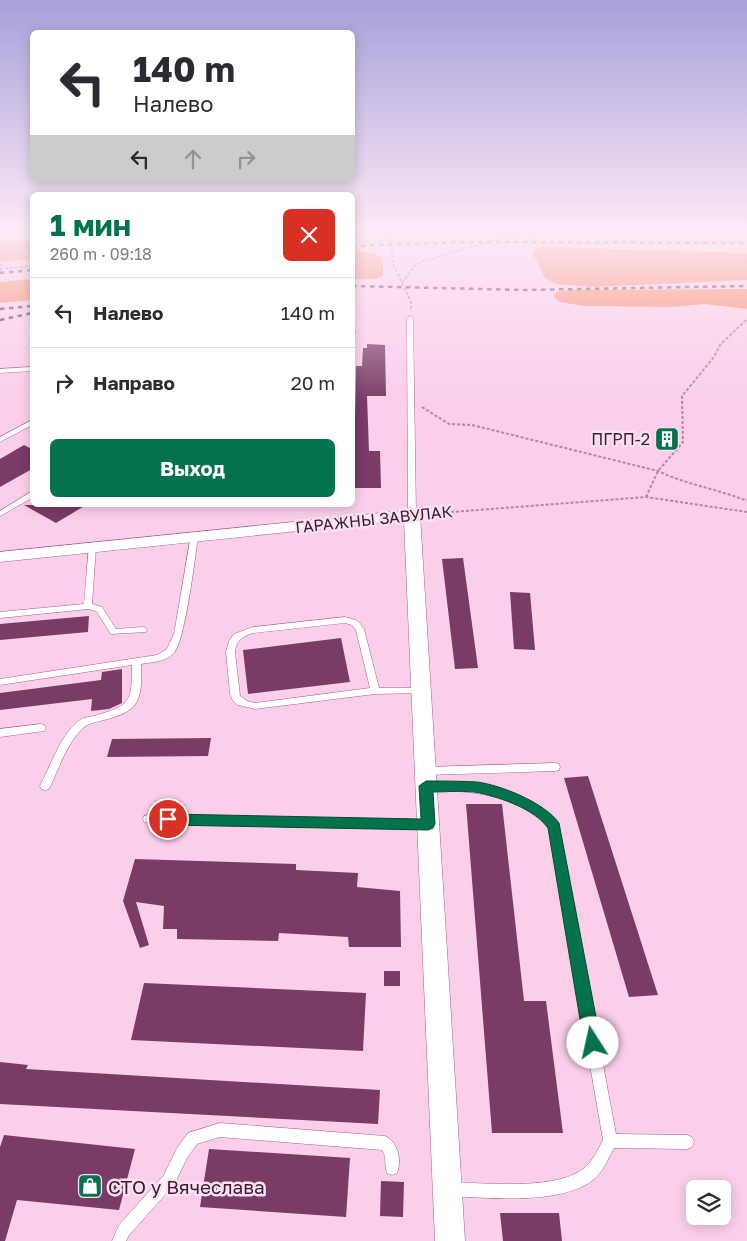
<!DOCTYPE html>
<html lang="ru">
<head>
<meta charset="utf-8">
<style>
  :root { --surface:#fff; --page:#f7f7f7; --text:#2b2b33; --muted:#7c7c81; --line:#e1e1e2; --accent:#04724b }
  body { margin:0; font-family:"Golos Text",sans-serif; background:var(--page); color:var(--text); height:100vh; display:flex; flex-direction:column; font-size:19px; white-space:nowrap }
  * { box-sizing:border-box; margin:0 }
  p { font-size:16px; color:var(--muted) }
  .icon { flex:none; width:28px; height:28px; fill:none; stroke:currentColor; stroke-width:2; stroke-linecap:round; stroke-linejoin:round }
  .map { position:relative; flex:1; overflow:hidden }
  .panel { position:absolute; left:30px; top:192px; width:325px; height:315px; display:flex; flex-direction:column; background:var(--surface); border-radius:8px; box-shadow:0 2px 12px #0003 }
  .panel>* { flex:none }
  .banner { position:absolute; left:30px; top:30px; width:325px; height:152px; border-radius:8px; box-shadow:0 2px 12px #0003; background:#fff; color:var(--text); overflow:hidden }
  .fabs { position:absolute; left:686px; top:1180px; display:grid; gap:10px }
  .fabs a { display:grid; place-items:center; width:45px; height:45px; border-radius:8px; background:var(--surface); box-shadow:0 2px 12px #0003; font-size:25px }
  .pin { position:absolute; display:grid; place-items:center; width:42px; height:42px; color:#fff; margin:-21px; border:2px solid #fff; border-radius:50%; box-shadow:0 1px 5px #0007 }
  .me { position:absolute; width:55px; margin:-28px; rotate:350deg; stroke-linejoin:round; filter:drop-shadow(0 0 4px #0008) }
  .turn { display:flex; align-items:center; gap:18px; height:105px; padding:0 20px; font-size:22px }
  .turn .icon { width:65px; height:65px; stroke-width:2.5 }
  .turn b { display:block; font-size:35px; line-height:42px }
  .lanes { display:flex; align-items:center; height:48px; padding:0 20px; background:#0003; justify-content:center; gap:25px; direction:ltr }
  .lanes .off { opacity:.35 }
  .round { display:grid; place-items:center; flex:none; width:52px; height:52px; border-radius:8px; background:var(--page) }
  .head { display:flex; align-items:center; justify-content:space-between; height:85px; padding:0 20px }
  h1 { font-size:30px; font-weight:700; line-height:38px; color:var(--accent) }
  .primary-button { display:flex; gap:10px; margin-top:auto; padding:10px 20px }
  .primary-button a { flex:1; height:58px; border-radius:8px; background:var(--accent); color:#fff; font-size:20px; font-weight:700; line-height:58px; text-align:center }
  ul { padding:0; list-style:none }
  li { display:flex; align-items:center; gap:15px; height:70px; padding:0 20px; border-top:1px solid var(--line) }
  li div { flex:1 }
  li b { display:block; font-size:19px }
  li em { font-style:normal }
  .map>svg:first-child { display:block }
  .forest { fill:#f6865d }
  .building { fill:#7a3b67 }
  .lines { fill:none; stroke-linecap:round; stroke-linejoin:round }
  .service-casing { stroke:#a3618d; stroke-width:1 }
  .minor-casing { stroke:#a3618d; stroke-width:1 }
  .secondary-casing { stroke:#a3618d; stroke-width:1 }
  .path { stroke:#af89a1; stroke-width:2; stroke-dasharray:3 2; stroke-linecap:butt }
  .service { fill:#fff; fill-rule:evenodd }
  .minor { fill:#fff; fill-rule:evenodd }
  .secondary { fill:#fff; fill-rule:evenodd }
  .rail { stroke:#4f3145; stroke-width:2.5; stroke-dasharray:4.5 4.5; stroke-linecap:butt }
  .route { fill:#04724b; stroke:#034a31 }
  .labels { text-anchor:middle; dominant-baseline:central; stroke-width:5; stroke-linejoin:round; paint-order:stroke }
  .poi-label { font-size:16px; fill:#391d30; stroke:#ffe0f3; text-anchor:end }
  .street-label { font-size:16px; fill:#391d30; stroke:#ffe0f3 }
  .near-poi-label { font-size:19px; fill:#391d30; stroke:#ffe0f3; text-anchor:start }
</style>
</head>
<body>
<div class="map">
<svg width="747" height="1241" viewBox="0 0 747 1241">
  <rect width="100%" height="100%" fill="#fbceea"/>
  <!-- forest -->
  <g class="forest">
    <polygon points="27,240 32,242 32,259 0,262 0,242"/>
    <polygon points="540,247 747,253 747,280 593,287 556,284 545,278 532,252"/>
    <polygon points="353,251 374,253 383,259 383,276 375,279 353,279"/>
    <polygon points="32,279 32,300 0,303 0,282"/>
    <polygon points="747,289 747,309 704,304 672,307 584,306 560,302 553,296 556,292 570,290"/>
  </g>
  <!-- building -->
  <g class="building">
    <polygon points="367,344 385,345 386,396 367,396 369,451 380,451 381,488 352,488 352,417 355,417 356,366 362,366 363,348 367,348"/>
    <polygon points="24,445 32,449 32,469 0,487 0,459"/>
    <polygon points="24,505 86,505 56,523"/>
    <polygon points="463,558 478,668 455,669 442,559"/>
    <polygon points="510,592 530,593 535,650 514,649"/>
    <polygon points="89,616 88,632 0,640 0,624"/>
    <polygon points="341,638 350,682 248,694 243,650"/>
    <polygon points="122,669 122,703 109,709 91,711 92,699 0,710 0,693 101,680 102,672"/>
    <polygon points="211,738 208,756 107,757 112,739"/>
    <polygon points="588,776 658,995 629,997 564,778"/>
    <polygon points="466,804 502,804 524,1001 546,1001 563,1133 492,1133"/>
    <polygon points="135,859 296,864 296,870 358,873 357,887 400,891 401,947 349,947 348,937 279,933 278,941 177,939 177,929 163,929 164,906 136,902 149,945 140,948 123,901"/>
    <rect x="384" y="971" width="16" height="15"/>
    <polygon points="144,983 366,993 363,1051 131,1040"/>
    <polygon points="0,1062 28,1065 26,1069 380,1090 378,1124 0,1104"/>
    <polygon points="4,1135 135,1149 119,1210 17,1200 5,1241 0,1241 0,1147"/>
    <polygon points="209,1149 350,1158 346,1217 200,1207"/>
    <polygon points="381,1181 404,1182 403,1217 380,1216"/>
    <polygon points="500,1213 559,1213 562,1241 503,1241"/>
  </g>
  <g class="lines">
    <defs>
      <g id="service">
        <polygon points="410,316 413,318 416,515 412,517 408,515 407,318"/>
        <polygon points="352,330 355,331 355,333 352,334"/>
        <polygon points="32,367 32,371 0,373 0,369"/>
        <polygon points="32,420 32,425 0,442 0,437"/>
        <polygon points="29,493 32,493 32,498 0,516 0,511"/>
        <path d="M 191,535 L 197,535 L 198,537 C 195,557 185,644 173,654 C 164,662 152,662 141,664 C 142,699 141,711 104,720 C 97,722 88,723 83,728 C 66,744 59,769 49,789 L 45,790 L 41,789 L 40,786 C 50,767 60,737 76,723 C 81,718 88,717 94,716 C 130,705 132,704 132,665 L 0,685 L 0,679 L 157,655 L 167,649 L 174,634 Z"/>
        <polygon points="89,545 95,545 96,547 92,604 102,607 116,629 143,627 146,628 147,630 146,632 111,634 96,611 88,609 0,618 0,612 84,604"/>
        <path d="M 345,617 L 358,621 L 364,629 L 379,688 L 421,688 L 424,689 L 426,691 L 424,693 L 375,694 L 255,709 L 238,705 L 233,701 L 230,694 L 226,652 L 229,641 L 234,634 L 253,627 ZM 345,623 L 352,625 L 356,630 L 370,688 L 255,703 L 247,701 L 240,696 L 235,652 C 236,641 242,636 253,633 Z"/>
        <polygon points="41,724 44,725 46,728 44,731 0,737 0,729"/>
        <polygon points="555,763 559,764 560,767 559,770 555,771 426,775 422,774 421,771 422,768 426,767"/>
        <path d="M 427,782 C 475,783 523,786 558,824 L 616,1134 L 687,1135 L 692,1137 L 694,1142 L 692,1147 L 687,1149 L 614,1148 C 608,1159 603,1172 593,1180 C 561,1205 489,1198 450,1196 L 445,1194 L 443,1189 L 445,1184 L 450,1182 C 484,1183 551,1190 580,1171 C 591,1165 597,1151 603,1140 L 549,829 C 517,793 472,791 427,790 L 423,789 L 422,786 L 423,783 Z"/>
        <polygon points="148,815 428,820 432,821 433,824 432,827 428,828 148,823 144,822 143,819 144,816"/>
        <path d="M 220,1123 L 385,1136 C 398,1142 402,1160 397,1173 L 392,1175 L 387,1173 C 384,1165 387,1156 382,1150 L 220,1137 L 197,1144 L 187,1158 L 174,1185 L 129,1235 L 126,1241 L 112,1241 L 119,1225 L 164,1175 L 177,1148 L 188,1133 Z"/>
      </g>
      <polygon id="minor" points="412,510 420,515 465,1241 435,1241 404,520 0,562 0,552"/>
      <g id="secondary">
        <polygon points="0,230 32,230 32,235 0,237"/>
        <polygon points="685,230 747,230 747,234 692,234"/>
      </g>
    </defs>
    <!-- service casing -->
    <use href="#service" class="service-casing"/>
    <!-- minor casing -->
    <use href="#minor" class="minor-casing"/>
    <!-- secondary casing -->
    <use href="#secondary" class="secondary-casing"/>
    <!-- path -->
    <g class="path">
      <polyline points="390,230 393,264 411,302 411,311"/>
      <polyline points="352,242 390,241"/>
      <polyline points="0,248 32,244"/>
      <polyline points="0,265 2,266 0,274"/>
      <polyline points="0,269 32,266"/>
      <polyline points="402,283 414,266 424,261 512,235 575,230"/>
      <path d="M 422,407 L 449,424 L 472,425 L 658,471 C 687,485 718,489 747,501"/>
      <polyline points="646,497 658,471 683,442 682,396 714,357 720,345 747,319"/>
      <polyline points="426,514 646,497 747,512"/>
    </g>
    <!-- service -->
    <use href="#service" class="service"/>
    <!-- minor -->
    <use href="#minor" class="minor"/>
    <!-- secondary -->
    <use href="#secondary" class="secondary"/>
    <!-- rail -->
    <g class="rail">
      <polyline points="352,246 465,242 747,243"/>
      <polyline points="0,273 32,270"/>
      <polyline points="352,286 524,290 747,286"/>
      <polyline points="0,309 32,306"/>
      <polyline points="0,320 32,313"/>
    </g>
  </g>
  <!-- sky -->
  <linearGradient id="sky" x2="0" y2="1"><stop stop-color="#a7a0da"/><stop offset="0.57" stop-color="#fde9f6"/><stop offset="1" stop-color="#fde9f6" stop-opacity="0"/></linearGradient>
  <rect width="747" height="403" fill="url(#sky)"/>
  <!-- route -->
  <path class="route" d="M 426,781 C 443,781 460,781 477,782 C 501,785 545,803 559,823 L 601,1043 L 599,1049 L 593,1051 L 587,1049 L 584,1043 L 548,828 C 535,809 501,798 480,793 C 465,790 448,792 433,792 L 435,824 L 433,828 L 428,830 L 168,825 L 163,823 L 161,819 L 163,815 L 168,814 L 421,819 L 419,786 Z"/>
  <!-- icons -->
  <defs>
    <symbol id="building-square" viewBox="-11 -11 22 22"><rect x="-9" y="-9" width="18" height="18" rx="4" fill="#04724b" stroke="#ffe0f3"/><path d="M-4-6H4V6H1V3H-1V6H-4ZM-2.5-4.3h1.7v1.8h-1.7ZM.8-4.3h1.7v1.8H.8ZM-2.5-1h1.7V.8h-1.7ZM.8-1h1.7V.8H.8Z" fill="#fff"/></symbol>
    <symbol id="shop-square" viewBox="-11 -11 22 22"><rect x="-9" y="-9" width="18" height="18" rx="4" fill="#04724b" stroke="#ffe0f3"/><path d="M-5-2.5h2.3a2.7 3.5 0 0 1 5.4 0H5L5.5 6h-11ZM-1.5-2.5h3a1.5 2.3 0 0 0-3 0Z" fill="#fff"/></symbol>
  </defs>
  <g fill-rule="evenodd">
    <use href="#building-square" x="653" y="425" width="28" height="28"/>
    <use href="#shop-square" x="76" y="1172" width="28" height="28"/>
  </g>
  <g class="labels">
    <!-- poi labels -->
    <g class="poi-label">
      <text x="650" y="439">ПГРП-2</text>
    </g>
    <!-- street labels -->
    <g class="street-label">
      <text transform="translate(374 519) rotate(-6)">ГАРАЖНЫ ЗАВУЛАК</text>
    </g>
    <!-- near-poi labels -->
    <g class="near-poi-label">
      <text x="108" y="1186">СТО у Вячеслава</text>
    </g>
  </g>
</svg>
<div class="fabs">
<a><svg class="icon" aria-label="layers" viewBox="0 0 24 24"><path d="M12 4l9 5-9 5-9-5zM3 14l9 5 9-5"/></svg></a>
</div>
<div class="pin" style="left:168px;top:819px;background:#d93025"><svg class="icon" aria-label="arrive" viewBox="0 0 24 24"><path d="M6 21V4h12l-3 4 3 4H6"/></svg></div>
<svg class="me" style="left:593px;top:1043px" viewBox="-20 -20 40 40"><circle r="19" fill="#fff"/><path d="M0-13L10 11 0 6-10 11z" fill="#04724b"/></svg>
<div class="banner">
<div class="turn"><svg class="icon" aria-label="left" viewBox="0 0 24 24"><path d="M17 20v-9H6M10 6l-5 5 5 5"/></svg><div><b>140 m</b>Налево</div></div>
<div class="lanes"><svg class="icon" aria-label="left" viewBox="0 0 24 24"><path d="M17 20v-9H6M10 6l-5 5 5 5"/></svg><svg class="icon off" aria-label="ahead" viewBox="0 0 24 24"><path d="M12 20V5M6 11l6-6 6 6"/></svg><svg class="icon off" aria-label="right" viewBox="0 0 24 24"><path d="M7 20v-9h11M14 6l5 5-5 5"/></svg></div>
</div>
<section class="panel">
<div class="head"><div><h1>1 мин</h1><p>260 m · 09:18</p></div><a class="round" style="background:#d93025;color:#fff"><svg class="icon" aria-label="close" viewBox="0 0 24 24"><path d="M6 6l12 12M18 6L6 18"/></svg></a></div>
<ul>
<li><svg class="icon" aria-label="left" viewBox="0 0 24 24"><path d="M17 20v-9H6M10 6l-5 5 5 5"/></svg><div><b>Налево</b></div><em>140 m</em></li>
<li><svg class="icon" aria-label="right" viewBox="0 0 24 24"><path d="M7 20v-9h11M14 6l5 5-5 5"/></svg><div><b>Направо</b></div><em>20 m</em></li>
</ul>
<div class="primary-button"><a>Выход</a></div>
</section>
</div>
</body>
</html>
